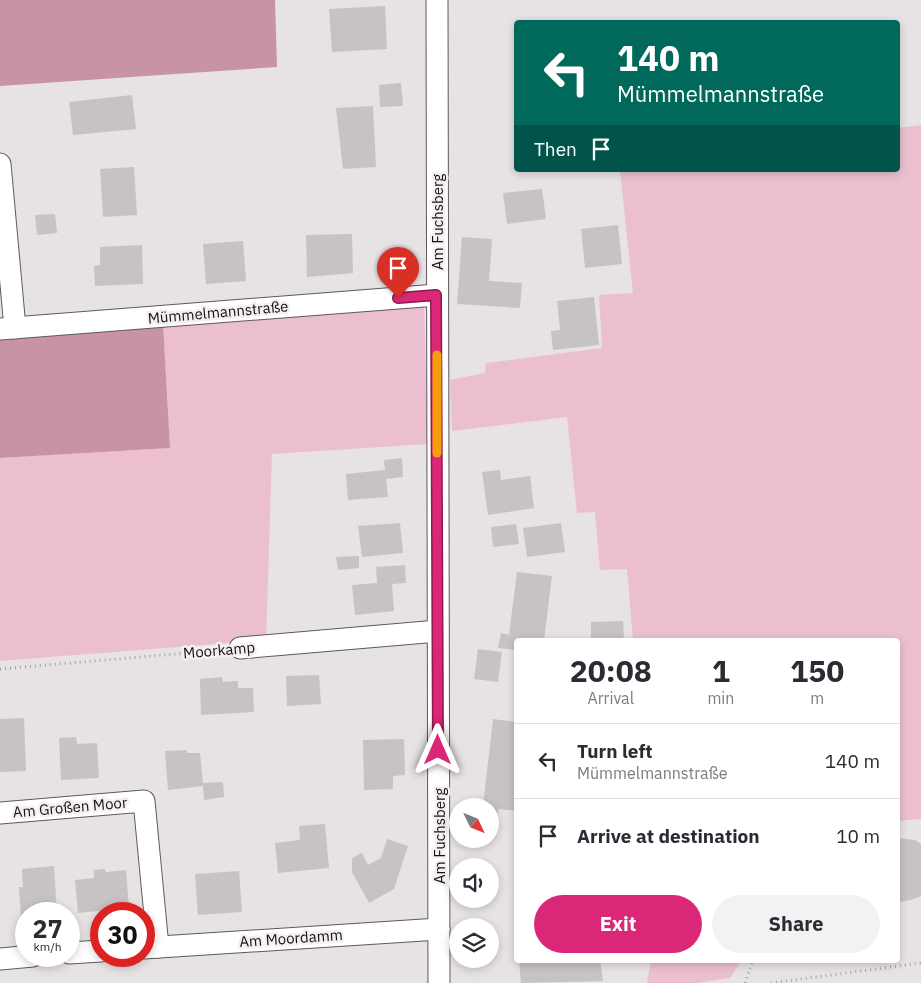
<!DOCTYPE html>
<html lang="en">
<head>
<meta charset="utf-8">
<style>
  :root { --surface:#fff; --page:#f2f2f3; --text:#2b2b33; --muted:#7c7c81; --line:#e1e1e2; --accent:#db2777 }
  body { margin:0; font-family:"IBM Plex Sans",sans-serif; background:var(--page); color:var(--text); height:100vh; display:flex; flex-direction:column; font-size:19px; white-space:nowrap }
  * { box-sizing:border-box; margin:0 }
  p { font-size:16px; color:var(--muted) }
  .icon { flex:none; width:28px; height:28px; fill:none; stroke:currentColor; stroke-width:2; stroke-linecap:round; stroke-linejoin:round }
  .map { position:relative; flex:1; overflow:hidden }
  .details { position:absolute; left:514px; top:638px; width:386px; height:325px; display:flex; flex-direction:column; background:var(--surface); border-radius:5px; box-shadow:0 2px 8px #0003 }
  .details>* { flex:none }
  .guide { position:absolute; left:514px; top:20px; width:386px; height:152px; border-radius:5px; box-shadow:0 2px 8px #0003; background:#00695c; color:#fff; overflow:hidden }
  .needle { width:32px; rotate:133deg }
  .buttons { position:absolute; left:449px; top:798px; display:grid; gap:10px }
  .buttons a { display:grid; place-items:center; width:50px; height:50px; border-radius:50%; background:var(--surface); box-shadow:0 2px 8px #0003; font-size:25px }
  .speed { position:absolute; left:15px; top:902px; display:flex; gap:10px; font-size:25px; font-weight:700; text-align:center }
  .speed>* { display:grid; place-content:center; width:65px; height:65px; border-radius:50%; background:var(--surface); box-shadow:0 2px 8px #0003; line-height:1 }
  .speed small { font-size:12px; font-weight:400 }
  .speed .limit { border:8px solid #d22; background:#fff; color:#111 }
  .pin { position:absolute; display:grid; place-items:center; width:42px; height:42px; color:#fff; margin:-51px -21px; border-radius:50% 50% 50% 0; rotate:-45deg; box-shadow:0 0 5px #0007 }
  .pin .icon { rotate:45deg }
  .me { position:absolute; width:55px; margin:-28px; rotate:0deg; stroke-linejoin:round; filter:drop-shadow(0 0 4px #0008) }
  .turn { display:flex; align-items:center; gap:18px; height:105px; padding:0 20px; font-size:22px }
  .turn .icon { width:65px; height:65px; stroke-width:2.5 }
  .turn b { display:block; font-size:35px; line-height:42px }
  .then { display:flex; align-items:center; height:48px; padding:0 20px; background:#0003; gap:10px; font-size:19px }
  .eta { display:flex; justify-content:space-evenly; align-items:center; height:85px; text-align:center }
  .eta b { font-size:30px; font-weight:700; line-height:35px }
  .button { display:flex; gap:10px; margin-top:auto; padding:10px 20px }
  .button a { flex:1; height:58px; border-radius:30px; background:var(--accent); color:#fff; font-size:20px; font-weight:700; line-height:58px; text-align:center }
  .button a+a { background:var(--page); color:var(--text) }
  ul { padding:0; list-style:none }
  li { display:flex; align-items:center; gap:15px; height:75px; padding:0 20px; border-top:1px solid var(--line) }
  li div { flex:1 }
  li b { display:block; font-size:19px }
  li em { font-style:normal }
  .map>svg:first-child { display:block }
  .green { fill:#ecbfd0 }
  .forest { fill:#c892a7 }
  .building { fill:#c7c2c4 }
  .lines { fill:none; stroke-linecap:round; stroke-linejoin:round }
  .minor-casing { stroke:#5e595b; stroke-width:23 }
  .path { stroke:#a4a0a2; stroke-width:3; stroke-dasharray:1 4; stroke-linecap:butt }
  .minor { stroke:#fff; stroke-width:21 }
  .route-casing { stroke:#8e194d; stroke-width:12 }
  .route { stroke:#db2777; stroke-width:9 }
  .slow { stroke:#f59e0b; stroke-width:9 }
  .labels { text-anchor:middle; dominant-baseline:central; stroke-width:5; stroke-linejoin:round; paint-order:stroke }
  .street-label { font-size:15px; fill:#141313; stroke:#f5eff1 }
</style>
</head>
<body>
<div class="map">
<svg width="921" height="983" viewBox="0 0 921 983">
  <rect width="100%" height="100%" fill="#e7e2e4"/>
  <!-- green -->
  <g class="green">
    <polygon points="921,125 921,819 898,821 898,640 633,640 627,569 600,570 595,512 577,513 567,417 452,431 450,380 485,373 486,363 602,348 599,295 633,293 620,170 898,170 898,128"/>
    <polygon points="424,303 428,444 272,454 266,640 0,661 0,458 170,448 163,323"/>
    <polygon points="651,960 742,960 730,978 696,983 647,983"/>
  </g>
  <!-- forest -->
  <g class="forest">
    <polygon points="0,0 275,0 277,67 0,86"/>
    <polygon points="163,323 170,448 0,458 0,337"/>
  </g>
  <!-- building -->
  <g class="building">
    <polygon points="385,6 387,49 332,52 329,9"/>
    <polygon points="401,83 403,106 380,107 379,85"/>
    <polygon points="132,95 136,129 73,135 69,102"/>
    <polygon points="373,106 376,167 343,169 336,108"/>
    <polygon points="134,167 137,215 103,217 100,169"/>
    <polygon points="542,189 546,219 507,224 503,193"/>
    <polygon points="55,214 57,233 37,235 35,215"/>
    <polygon points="618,225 622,264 585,268 581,229"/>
    <polygon points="352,234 353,273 307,277 306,235"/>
    <polygon points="462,237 492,239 489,281 522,283 520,308 457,304"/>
    <polygon points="243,241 246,281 206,284 203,244"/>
    <polygon points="142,245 143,284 95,286 94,266 100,265 100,247"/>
    <polygon points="594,297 599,345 553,350 551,331 560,330 557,301"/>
    <polygon points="402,458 403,477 386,479 388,497 348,500 346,474 385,470 384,460"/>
    <polygon points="500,470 501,480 530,476 534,508 488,515 482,472"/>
    <polygon points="400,523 403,553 362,557 358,526"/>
    <polygon points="561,523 565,552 527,557 523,528"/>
    <polygon points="516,524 519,544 493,547 491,527"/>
    <polygon points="359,556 359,568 338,570 336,557"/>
    <polygon points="405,565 406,583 392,584 394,611 355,615 352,585 377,583 376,567"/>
    <polygon points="517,572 552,576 544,640 516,640 516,650 498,648 501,633 509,635"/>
    <polygon points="623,621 624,640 591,640 591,622"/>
    <polygon points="478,649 502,652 498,682 474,679"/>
    <polygon points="319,675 321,704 287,706 286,676"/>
    <polygon points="222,677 223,682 238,681 238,688 253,688 254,712 201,715 200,679"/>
    <polygon points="24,718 26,771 0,772 0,719"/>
    <polygon points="493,719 516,722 516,811 498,809 496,829 490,828 490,806 483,806"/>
    <polygon points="76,737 77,744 97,743 99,778 61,780 59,738"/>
    <polygon points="404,739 405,775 393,776 393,789 364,790 363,740"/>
    <polygon points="187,750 187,753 200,753 203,783 223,782 224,797 204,800 203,786 168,790 165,751"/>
    <polygon points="325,824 329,868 278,873 275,843 300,840 299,826"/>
    <polygon points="898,838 915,840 921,844 921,896 911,900 900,902 898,901"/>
    <polygon points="387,839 408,846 394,889 369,903 352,872 352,858 362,853 368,865 381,858"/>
    <polygon points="54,866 57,914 26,914 26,917 21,917 19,887 23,887 22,869"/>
    <polygon points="105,869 106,872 126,870 129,908 78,913 75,880 94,878 94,870"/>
    <polygon points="239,871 242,912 198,915 195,874"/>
    <polygon points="519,960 600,960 603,981 521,983"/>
  </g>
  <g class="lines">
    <defs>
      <g id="minor">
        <polyline points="437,0 439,983"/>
        <polyline points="0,164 15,328"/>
        <polyline points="0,329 437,295"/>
        <polyline points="240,648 438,631"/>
        <polyline points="0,813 144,801 158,947"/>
        <polyline points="144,948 439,929"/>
        <polyline points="69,953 101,951"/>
        <polyline points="0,959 33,956"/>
      </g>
    </defs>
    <!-- minor casing -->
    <use href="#minor" class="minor-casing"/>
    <!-- path -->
    <g class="path">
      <polyline points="0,669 221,650"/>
      <polyline points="745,983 753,960"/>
      <polyline points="771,983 921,963"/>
    </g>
    <!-- minor -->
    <use href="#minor" class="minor"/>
  </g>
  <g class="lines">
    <defs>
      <polyline id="route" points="398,298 436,295 438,750"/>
    </defs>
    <!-- route casing -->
    <use href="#route" class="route-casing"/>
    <!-- route -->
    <use href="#route" class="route"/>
    <!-- slow -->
    <polyline class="slow" points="437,355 437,453"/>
  </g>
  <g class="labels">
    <!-- street labels -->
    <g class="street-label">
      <text transform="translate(437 222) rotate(-90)">Am Fuchsberg</text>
      <text transform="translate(218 312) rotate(-5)">Mümmelmannstraße</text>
      <text transform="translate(219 650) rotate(-5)">Moorkamp</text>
      <text transform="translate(70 807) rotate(-5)">Am Großen Moor</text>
      <text transform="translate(439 836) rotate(-90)">Am Fuchsberg</text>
      <text transform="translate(291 938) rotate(-4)">Am Moordamm</text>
    </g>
  </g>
</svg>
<div class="buttons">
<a><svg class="needle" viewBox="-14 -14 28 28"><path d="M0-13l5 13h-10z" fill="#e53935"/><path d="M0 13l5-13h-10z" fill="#7c7c81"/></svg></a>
<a><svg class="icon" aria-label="sound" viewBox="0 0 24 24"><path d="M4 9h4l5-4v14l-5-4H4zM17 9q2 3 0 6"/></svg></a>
<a><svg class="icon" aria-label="layers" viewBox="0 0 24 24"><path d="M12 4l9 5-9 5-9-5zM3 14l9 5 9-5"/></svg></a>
</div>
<div class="speed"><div>27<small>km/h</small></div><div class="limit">30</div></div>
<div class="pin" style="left:398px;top:298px;background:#d93025"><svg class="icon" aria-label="arrive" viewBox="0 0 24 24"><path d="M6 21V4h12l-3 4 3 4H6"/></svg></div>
<svg class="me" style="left:438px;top:750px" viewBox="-20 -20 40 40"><path d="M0-17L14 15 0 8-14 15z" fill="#db2777" stroke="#fff" stroke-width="4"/></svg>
<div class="guide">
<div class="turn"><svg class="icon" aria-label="left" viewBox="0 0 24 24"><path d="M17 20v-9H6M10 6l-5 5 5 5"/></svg><div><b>140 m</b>Mümmelmannstraße</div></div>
<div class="then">Then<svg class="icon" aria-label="arrive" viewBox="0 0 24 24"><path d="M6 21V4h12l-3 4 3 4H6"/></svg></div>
</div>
<section class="details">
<div class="eta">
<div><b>20:08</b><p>Arrival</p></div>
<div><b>1</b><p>min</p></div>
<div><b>150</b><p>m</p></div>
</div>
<ul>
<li><svg class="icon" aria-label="left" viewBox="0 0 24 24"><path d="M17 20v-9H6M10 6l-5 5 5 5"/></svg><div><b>Turn left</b><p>Mümmelmannstraße</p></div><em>140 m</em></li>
<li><svg class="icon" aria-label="arrive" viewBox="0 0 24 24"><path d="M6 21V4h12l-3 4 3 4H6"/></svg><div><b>Arrive at destination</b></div><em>10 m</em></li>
</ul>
<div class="button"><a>Exit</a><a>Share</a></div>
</section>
</div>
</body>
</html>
